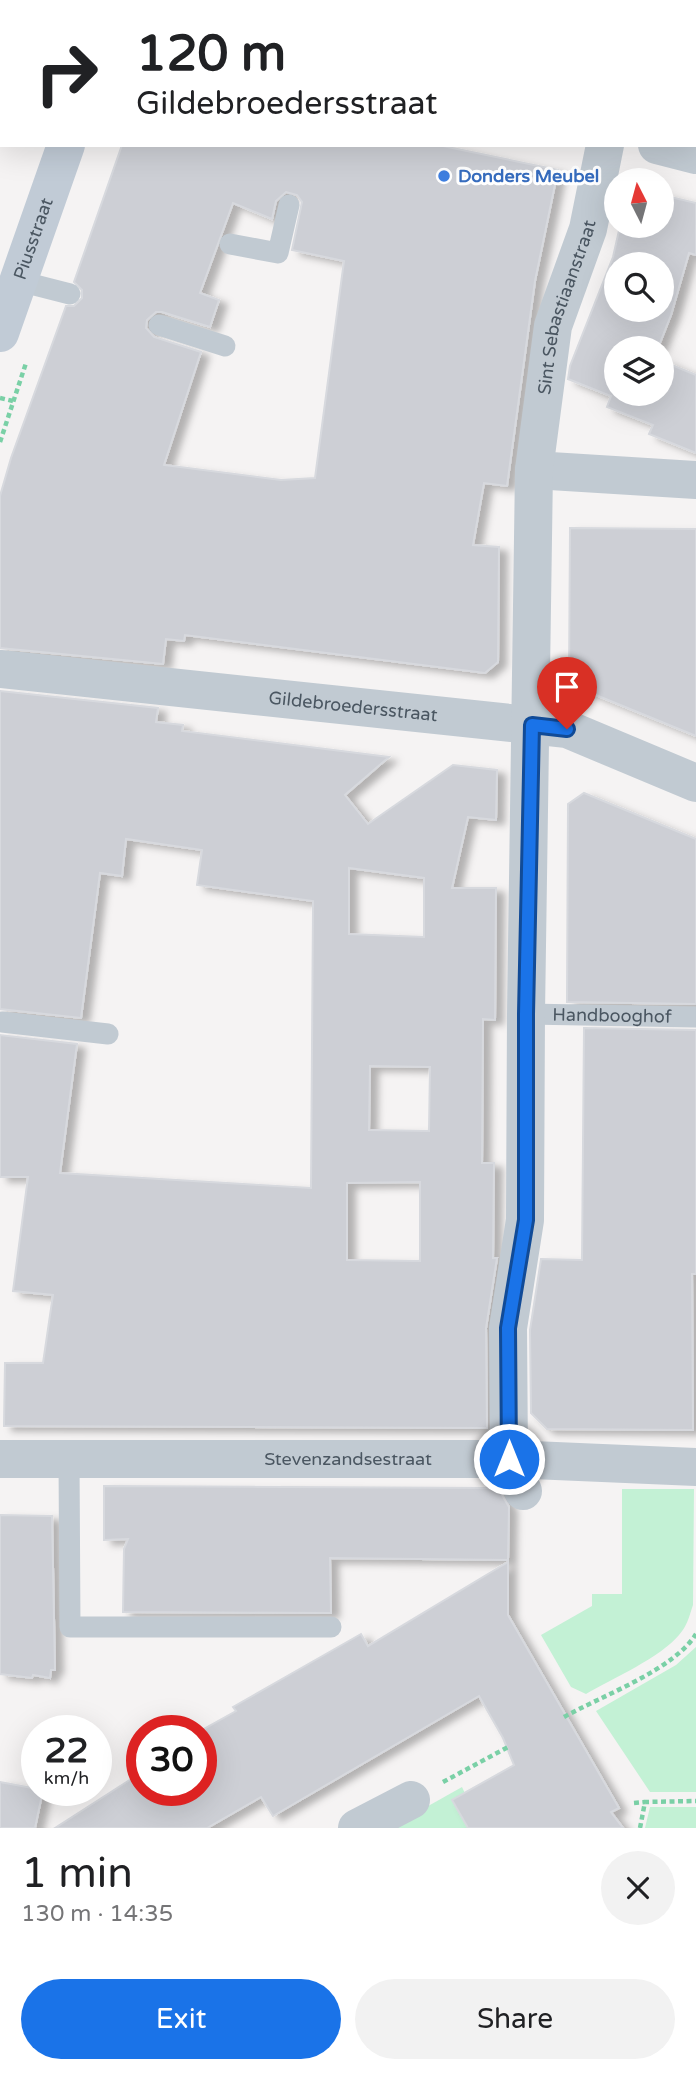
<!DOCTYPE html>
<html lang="en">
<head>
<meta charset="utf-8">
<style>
  :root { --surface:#fff; --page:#f2f2f2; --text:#202124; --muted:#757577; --accent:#1a73e8 }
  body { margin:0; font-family:"Varela Round",sans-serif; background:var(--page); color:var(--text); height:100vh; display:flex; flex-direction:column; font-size:26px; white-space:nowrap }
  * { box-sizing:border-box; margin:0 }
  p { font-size:23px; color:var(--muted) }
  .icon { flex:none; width:38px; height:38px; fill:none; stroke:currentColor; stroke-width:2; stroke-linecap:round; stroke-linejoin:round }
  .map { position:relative; height:1828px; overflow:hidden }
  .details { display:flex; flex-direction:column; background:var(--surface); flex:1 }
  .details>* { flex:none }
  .guide { position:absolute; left:0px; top:0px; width:696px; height:147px; box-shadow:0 7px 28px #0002; background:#fff; color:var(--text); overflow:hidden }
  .needle { width:46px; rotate:354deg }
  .tools { position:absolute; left:604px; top:168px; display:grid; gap:14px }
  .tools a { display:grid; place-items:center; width:70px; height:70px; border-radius:50%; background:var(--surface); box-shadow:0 7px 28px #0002; font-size:35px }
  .speed { position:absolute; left:21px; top:1715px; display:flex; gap:14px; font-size:35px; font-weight:700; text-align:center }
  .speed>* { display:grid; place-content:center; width:91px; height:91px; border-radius:50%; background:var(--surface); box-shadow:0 7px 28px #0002; line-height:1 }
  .speed small { font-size:18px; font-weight:400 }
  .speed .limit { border:10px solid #d22; background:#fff; color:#111 }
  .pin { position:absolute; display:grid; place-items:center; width:60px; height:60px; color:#fff; margin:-72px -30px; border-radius:50% 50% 50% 0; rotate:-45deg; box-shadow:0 0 7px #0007 }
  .pin .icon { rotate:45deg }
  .me { position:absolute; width:77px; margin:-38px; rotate:0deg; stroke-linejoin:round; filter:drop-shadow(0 0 5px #0008) }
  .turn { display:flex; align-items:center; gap:24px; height:147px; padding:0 21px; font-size:32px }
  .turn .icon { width:91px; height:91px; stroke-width:2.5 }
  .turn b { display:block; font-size:49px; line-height:60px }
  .round { display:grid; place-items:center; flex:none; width:74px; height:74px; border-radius:37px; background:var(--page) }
  .summary { display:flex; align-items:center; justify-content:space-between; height:119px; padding:0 21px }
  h1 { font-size:42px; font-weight:600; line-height:52px }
  .primary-button { display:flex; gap:14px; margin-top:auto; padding:14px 21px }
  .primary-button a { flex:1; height:80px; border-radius:42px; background:var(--accent); color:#fff; font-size:28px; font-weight:600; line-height:80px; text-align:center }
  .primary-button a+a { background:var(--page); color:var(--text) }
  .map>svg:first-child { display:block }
  .green { fill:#c3f1d5 }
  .building { fill:#cdcfd5; stroke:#d7d9de; stroke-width:2; fill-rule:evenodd; filter:url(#shadow) }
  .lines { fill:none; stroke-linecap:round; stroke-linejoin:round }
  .path { stroke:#7ad0a6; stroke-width:4.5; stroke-dasharray:5 3.5; stroke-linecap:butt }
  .lane { stroke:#c1cad2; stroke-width:21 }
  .street { stroke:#c1cad2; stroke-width:38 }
  .secondary { stroke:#c1cbd6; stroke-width:38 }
  .route-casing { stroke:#114b97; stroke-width:18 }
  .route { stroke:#1a73e8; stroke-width:12 }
  .shop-dot { fill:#3f7fe0; stroke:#fff; stroke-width:2.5 }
  .labels { text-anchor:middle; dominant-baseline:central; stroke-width:6; stroke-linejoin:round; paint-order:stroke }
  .shop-label { font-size:18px; font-weight:bold; fill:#366cbe; stroke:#fff; text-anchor:start }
  .street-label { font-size:18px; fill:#4a5661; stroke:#fff }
</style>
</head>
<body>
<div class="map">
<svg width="696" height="1828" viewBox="0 0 696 1828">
  <defs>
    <filter id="shadow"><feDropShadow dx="8" dy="4.5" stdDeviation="3.5" flood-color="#0004"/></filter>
  </defs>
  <rect width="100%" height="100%" fill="#f5f3f3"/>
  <!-- green -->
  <g class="green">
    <path d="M 622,1489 L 694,1489 L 693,1605 C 689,1617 687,1626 679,1635 C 661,1657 612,1679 586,1694 L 571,1687 L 541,1635 L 592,1606 L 592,1594 L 622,1594 Z"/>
    <polygon points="696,1647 696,1792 650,1792 596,1711 676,1665"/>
    <polygon points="462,1787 481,1828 393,1828 414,1814"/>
    <polygon points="650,1807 696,1807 696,1828 645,1828"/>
  </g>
  <!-- building -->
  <g class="building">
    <path d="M 122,145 L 438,145 L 558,170 L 535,281 L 507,486 L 484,483 L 473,545 L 499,547 L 498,662 L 485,673 L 185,635 L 184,641 L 166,639 L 163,664 L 0,648 L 0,496 L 11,458 L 66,306 L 74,306 L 82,298 L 82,290 L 74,282 ZM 286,192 L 297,195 L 302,202 L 292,250 L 344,261 L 315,478 L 281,480 L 164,465 L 201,352 L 154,337 L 146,328 L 147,320 L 156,312 L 162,312 L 210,327 L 219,300 L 200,293 L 233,203 L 272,219 L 276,201 Z"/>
    <path d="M 662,195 L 696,203 L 696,255 L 689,253 L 671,315 L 658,348 L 616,348 L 616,394 L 662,394 L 662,361 L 696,375 L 696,453 L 649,434 L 653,425 L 607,407 L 611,396 L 568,379 L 570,366 L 613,257 L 620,226 L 662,226 ZM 616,264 L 662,264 L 662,310 L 616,310 Z"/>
    <polygon points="570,528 696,529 696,736 569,684"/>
    <path d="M 0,691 L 158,708 L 156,722 L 183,725 L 182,731 L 389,757 L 345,795 L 368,824 L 453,765 L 497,770 L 496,820 L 468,817 L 452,888 L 496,888 L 495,1020 L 483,1019 L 482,1163 L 494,1163 L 493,1258 L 497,1258 L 486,1328 L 487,1428 L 4,1426 L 5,1363 L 43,1363 L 53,1295 L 13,1291 L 28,1177 L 0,1177 L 0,1035 L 77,1044 L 60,1173 L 311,1188 L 313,906 L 313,901 L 197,885 L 202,850 L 126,839 L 122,876 L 100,873 L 81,1018 L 0,1009 ZM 349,868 L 424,878 L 424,937 L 349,934 ZM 370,1066 L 430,1067 L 429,1131 L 369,1130 ZM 420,1182 L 420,1261 L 347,1260 L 347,1183 Z"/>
    <polygon points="584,793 696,839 696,1004 567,1002 568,804"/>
    <polygon points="584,1028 696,1030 696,1274 692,1274 693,1430 547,1429 531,1413 530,1330 541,1259 582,1260"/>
    <polygon points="104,1486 498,1488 509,1507 508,1560 330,1558 331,1613 123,1612 124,1549 128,1539 104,1540"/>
    <polygon points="0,1515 52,1516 55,1670 51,1670 50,1678 33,1675 32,1678 0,1674"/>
    <polygon points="508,1562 508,1615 619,1808 611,1812 623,1828 468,1828 452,1800 514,1765 503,1738 479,1696 273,1816 261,1797 207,1828 55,1828 142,1772 142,1790 201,1790 201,1733 205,1731 204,1729 236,1711 233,1707 361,1634 368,1646"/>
    <polygon points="0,1782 43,1790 35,1828 0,1828"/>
  </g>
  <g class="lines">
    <!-- path -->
    <g class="path">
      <polyline points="0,398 13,401"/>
      <polyline points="0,442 26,363"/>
      <path d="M 564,1717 C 601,1696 674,1670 696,1634"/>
      <polyline points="443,1782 510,1746"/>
      <polyline points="634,1803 645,1802"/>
      <polyline points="640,1828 645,1802 696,1801"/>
    </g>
    <!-- lane -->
    <g class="lane">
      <polyline points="647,2 648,0"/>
      <polyline points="230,244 278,253 289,205"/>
      <polyline points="19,281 70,294"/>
      <polyline points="159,325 225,346"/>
      <path id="s1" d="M 526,1014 L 696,1017"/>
      <polyline points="2,1022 108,1034"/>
      <polyline points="69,1458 70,1627 331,1627"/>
    </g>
    <!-- street -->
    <g class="street">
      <polyline points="657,145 696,155"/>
      <polyline points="534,470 696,480"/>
      <path id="s2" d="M 0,669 L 567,729 L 696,783"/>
      <path id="s3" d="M 0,1459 L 509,1459 L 696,1467"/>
      <path id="s4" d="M 523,1491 L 509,1459 L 508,1328 L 525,1220 L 526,1014 L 534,470 L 553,326 L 588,229 L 605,145"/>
      <polyline points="357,1828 411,1800"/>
    </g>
    <!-- secondary -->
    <g class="secondary">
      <polyline points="116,2 117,0"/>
      <path id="s5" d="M 0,333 L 66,145"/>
    </g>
  </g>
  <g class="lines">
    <defs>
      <polyline id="route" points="509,1459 508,1328 526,1220 526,1014 532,725 567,729"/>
    </defs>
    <!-- route casing -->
    <use href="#route" class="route-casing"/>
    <!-- route -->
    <use href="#route" class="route"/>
  </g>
  <!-- markers -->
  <circle class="shop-dot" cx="444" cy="176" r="7"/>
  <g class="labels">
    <!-- shop labels -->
    <g class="shop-label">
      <text x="458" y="176">Donders Meubel</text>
    </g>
    <!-- street labels -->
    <g class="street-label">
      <text stroke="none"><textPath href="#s5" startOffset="100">Piusstraat</textPath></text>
      <text stroke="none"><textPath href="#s4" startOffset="1192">Sint Sebastiaanstraat</textPath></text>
      <text stroke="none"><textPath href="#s2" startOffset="355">Gildebroedersstraat</textPath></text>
      <text stroke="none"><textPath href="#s1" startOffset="86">Handbooghof</textPath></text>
      <text stroke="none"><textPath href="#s3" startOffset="348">Stevenzandsestraat</textPath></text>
    </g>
  </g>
</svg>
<div class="tools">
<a><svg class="needle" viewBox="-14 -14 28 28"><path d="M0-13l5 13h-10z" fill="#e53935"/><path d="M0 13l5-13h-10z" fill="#757577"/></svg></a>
<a><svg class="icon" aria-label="search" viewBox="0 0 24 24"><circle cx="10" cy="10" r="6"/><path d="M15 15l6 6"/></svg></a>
<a><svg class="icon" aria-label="layers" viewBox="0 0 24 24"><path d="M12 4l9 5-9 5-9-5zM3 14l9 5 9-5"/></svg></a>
</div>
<div class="speed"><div>22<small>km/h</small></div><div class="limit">30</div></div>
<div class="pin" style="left:567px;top:729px;background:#d93025"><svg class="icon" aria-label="arrive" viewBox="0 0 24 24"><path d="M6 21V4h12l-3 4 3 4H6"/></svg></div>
<svg class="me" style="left:509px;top:1459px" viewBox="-20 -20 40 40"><circle r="17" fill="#1a73e8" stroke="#fff" stroke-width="3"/><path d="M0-11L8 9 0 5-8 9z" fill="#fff"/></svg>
<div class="guide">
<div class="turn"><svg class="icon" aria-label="right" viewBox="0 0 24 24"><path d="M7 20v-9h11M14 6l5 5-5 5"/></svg><div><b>120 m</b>Gildebroedersstraat</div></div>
</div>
</div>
<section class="details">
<div class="summary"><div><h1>1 min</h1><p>130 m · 14:35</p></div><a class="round"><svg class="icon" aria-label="close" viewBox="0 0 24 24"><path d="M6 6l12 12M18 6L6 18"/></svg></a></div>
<div class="primary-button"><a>Exit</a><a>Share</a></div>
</section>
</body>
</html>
